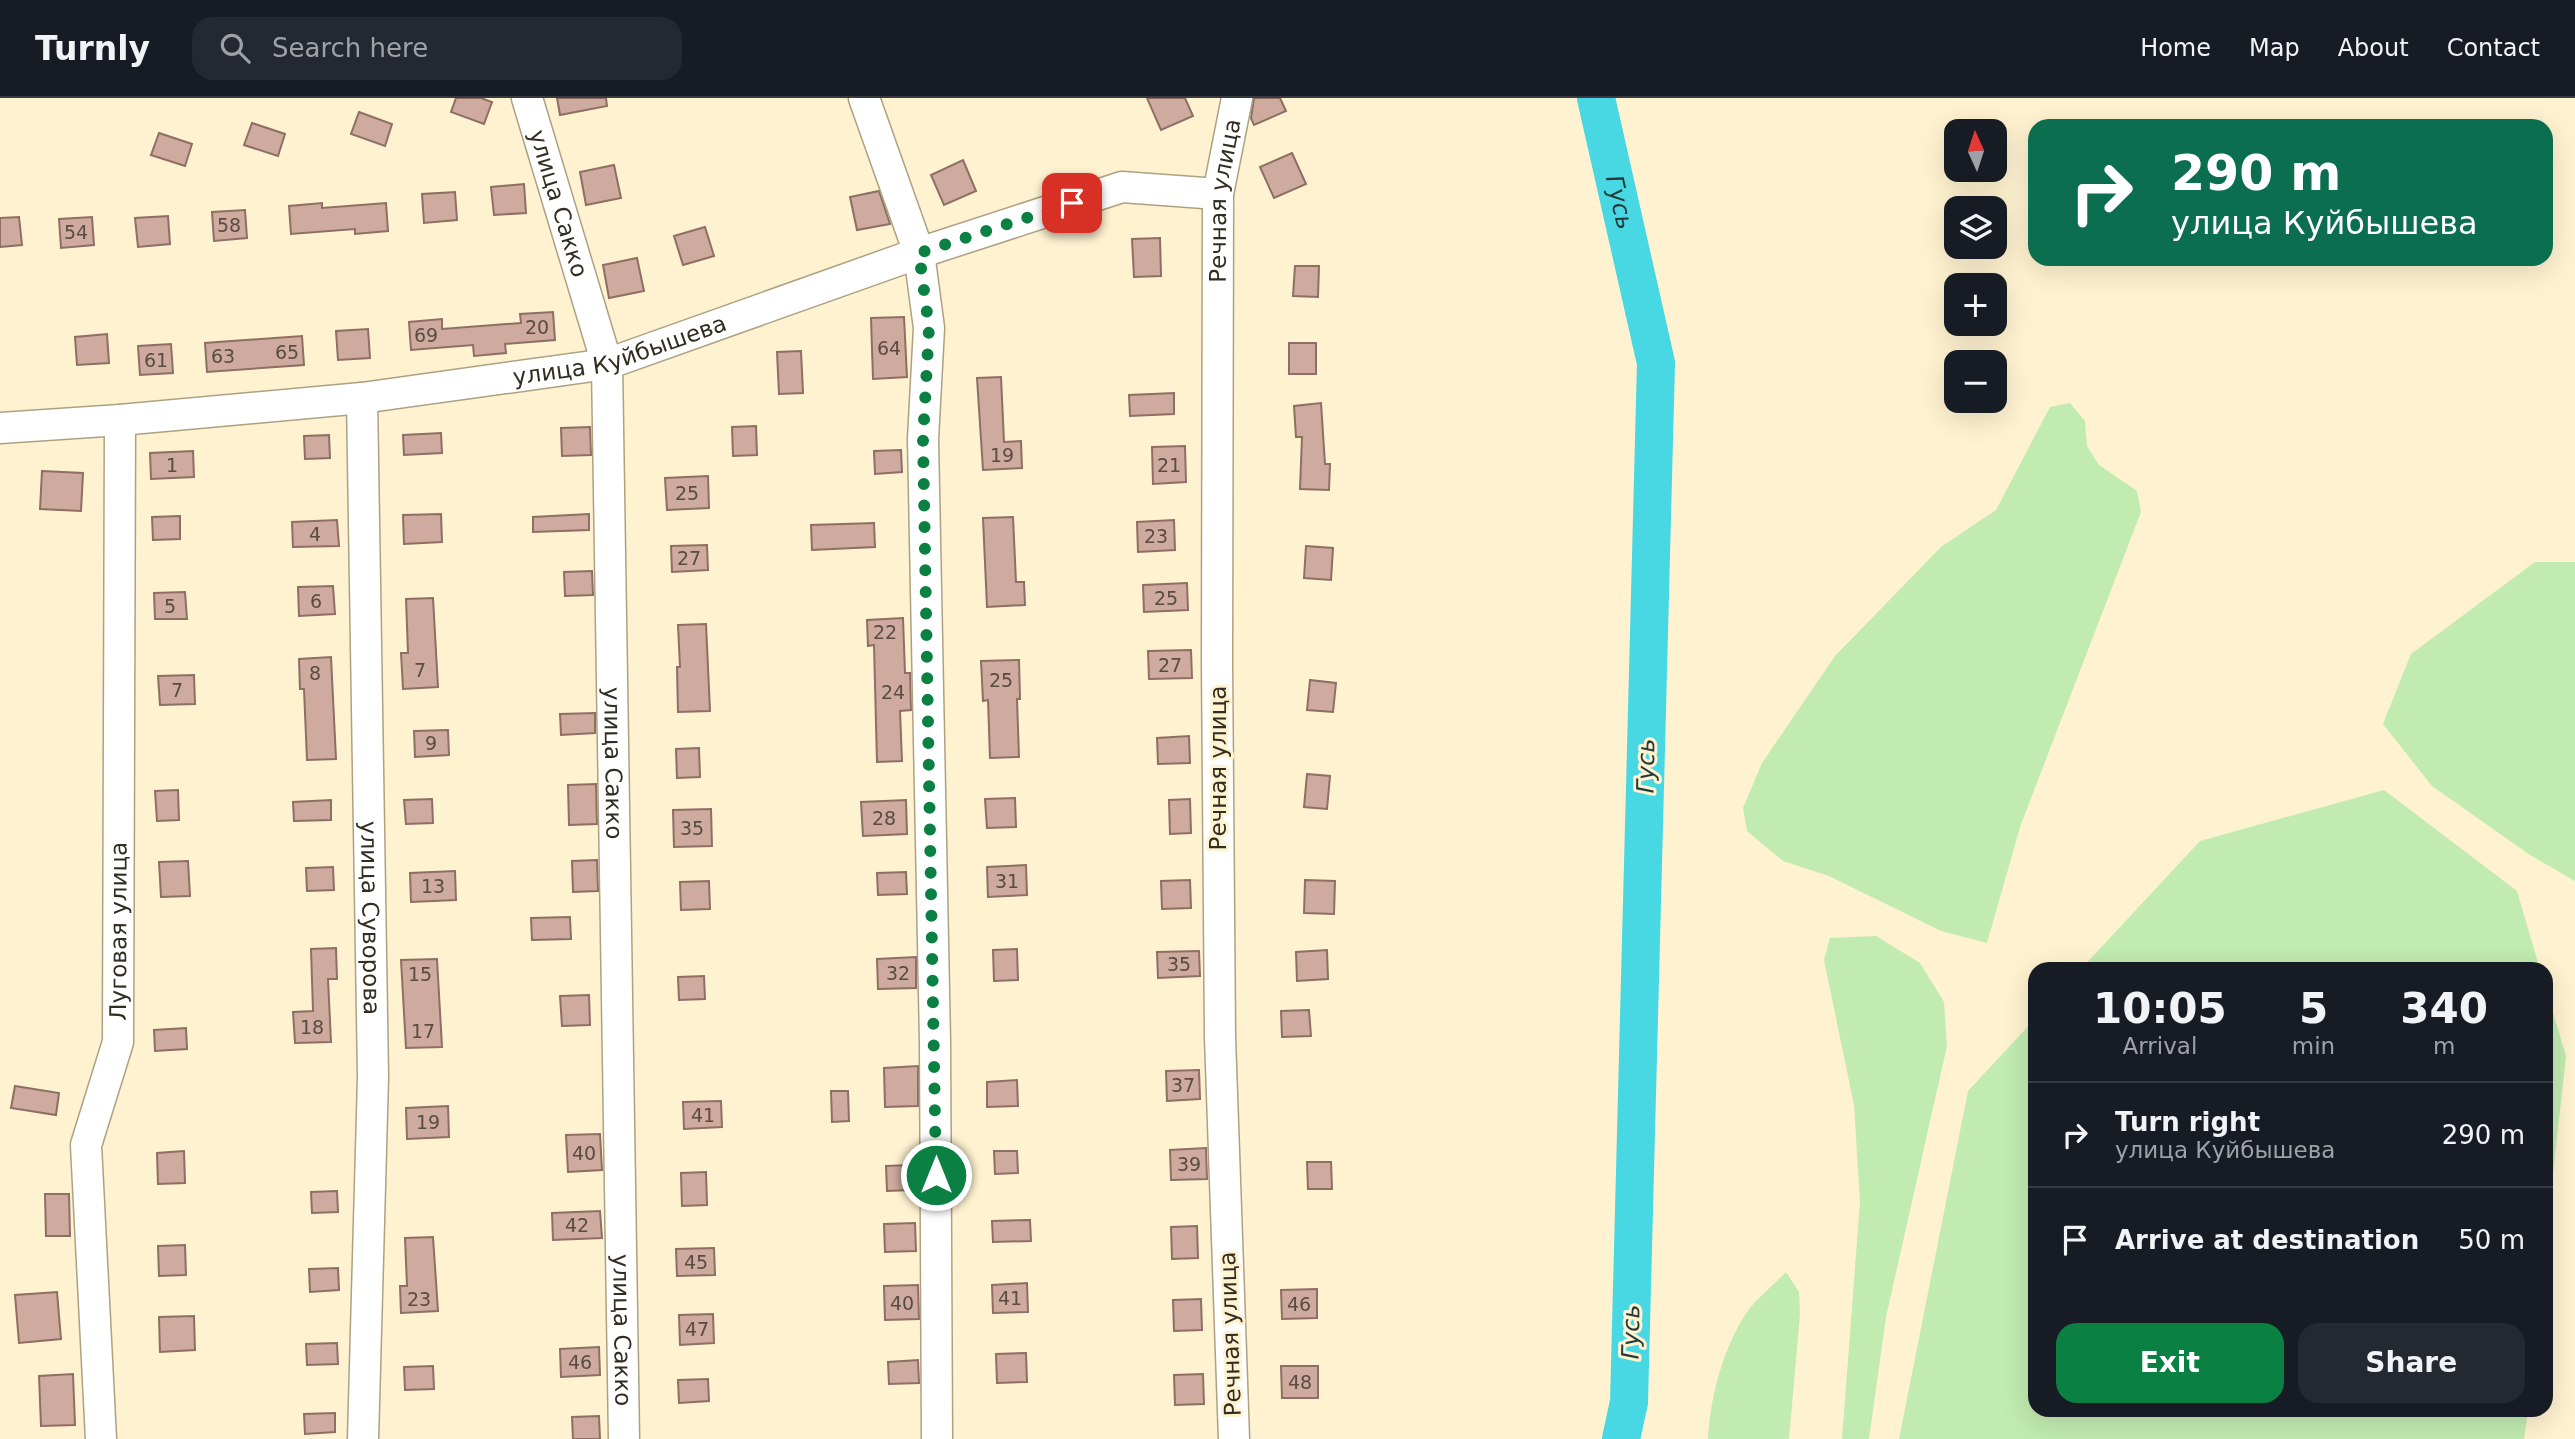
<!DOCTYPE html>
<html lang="en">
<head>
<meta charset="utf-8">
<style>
  :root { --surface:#171b24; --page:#242831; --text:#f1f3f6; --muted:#9ea1a6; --line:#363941; --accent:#0b8043 }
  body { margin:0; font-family:"DejaVu Sans",sans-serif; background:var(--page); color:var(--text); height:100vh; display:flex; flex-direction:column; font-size:26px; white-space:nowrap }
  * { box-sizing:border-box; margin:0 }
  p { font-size:23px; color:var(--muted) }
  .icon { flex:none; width:38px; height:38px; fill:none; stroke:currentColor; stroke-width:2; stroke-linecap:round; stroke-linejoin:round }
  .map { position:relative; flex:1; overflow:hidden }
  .details { position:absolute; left:2028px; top:864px; width:525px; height:455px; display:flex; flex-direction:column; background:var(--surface); border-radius:21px; box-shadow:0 7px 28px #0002 }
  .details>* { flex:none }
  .banner { position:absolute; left:2028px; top:21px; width:525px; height:147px; border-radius:21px; box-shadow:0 7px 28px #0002; background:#0b6e4f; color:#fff; overflow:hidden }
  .needle { width:46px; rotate:357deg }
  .buttons { position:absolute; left:1944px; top:21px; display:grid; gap:14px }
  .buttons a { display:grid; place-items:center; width:63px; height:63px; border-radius:14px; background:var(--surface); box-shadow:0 7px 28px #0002; font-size:35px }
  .pin { position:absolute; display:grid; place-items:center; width:60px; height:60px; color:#fff; margin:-30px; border-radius:14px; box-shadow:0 4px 10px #0006 }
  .me { position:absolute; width:77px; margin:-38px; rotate:0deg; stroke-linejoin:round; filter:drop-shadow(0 0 5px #0008) }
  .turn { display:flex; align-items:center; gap:24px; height:147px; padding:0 28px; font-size:32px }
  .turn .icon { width:91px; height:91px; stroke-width:2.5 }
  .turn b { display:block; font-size:49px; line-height:60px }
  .eta { display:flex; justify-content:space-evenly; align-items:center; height:119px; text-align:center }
  .eta b { font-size:42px; font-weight:600; line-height:49px }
  .cta { display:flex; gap:14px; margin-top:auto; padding:14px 28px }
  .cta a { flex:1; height:80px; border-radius:21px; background:var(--accent); color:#fff; font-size:28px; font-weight:600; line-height:80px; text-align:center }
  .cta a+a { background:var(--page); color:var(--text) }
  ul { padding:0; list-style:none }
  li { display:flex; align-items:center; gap:21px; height:105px; padding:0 28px; border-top:2px solid var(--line) }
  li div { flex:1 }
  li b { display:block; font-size:26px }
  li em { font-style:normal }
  header { display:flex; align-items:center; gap:42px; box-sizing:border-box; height:98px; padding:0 35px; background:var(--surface); border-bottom:2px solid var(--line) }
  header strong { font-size:33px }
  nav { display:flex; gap:38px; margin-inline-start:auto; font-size:24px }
  .search { width:490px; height:63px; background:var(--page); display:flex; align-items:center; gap:18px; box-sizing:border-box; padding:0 24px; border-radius:21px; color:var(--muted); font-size:26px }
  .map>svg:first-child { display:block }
  .green { fill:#c1ebb0 }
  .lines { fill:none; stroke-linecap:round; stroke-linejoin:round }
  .river { stroke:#47d8e3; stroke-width:38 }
  .building { fill:#ceaa9f; stroke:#8f6e63; stroke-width:2 }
  .minor-casing { stroke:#ada182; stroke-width:33 }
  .minor { stroke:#fff; stroke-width:30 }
  .route { stroke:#0b8043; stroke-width:12; stroke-dasharray:0 21.6 }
  .labels { text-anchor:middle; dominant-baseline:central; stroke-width:6; stroke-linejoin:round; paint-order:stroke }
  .number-label { font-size:19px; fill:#594c40 }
  .street-label { font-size:23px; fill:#322d20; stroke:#fef2d0 }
  .water-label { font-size:24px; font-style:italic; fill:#233b3d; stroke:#fef2d0 }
</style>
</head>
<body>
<header>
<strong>Turnly</strong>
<div class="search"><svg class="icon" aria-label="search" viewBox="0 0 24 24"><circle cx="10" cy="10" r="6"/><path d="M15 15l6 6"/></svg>Search here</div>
<nav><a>Home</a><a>Map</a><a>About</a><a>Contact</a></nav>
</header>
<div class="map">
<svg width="2575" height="1341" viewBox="0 0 2575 1341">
  <rect width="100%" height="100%" fill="#fef2d0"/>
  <!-- green -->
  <g class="green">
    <polygon points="2070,305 2085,323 2087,348 2099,367 2137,393 2141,414 2020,729 1987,845 1941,833 1829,778 1783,763 1747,733 1743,710 1762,665 1835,558 1941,449 1996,412 2050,309"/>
    <polygon points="2535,464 2575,464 2575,783 2530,757 2432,688 2383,626 2411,556"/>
    <polygon points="2384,692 2517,793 2540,871 2081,871 2200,743"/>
    <polygon points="1876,838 1920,865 1944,904 1947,948 1886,1219 1869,1341 1842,1341 1860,1104 1854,1007 1824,862 1830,840"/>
    <polygon points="2546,891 2566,958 2546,1140"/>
    <polygon points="2035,921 2035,1312 2528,1313 2524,1341 1899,1341 1968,993"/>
    <path d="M 1786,1174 L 1799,1194 L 1800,1216 L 1789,1341 L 1708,1341 C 1710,1298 1726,1237 1755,1204 C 1765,1194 1776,1184 1786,1174 Z"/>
  </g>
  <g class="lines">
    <!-- river -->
    <path class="river" id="s1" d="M 1596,0 L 1656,265 L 1629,1304 L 1621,1341"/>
  </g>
  <!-- building -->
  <g class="building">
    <polygon points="456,0 481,0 492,4 484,26 451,14"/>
    <polygon points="557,0 606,0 607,8 560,17"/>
    <polygon points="1147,0 1185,0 1193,18 1161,32"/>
    <polygon points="1254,0 1280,0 1286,13 1254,27 1251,20"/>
    <polygon points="359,14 392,26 385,48 351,36"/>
    <polygon points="252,25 285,36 278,58 244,47"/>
    <polygon points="159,35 192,46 185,68 151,57"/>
    <polygon points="1292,55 1306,86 1274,100 1260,69"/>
    <polygon points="963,62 976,93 944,107 931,77"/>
    <polygon points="614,67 621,100 586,107 580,74"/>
    <polygon points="524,86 526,115 494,117 491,89"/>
    <polygon points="879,93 890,126 857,132 850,99"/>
    <polygon points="455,94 457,122 424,125 422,96"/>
    <polygon points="322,105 322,110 386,105 388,133 355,136 355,131 291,136 289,108"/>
    <polygon points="245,112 247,140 214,143 212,114"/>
    <polygon points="168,118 170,146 138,149 135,120"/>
    <polygon points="19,119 22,147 0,149 0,120"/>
    <polygon points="92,119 94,147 61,150 59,121"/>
    <polygon points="705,129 714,158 683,167 674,138"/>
    <polygon points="1160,140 1161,178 1134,179 1132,141"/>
    <polygon points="637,160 644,193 609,200 603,167"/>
    <polygon points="1295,168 1319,168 1318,199 1293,198"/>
    <polygon points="553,214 555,242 505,246 506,255 474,258 473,247 411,252 409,224 442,221 442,231 521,225 520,216"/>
    <polygon points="904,219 907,279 873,281 871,220"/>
    <polygon points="368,231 370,260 338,262 336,233"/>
    <polygon points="107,236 109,265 77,267 75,239"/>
    <polygon points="302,238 304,267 207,274 205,245"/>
    <rect x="1289" y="245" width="27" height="31"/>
    <polygon points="171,246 173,275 140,277 138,248"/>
    <polygon points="801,253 803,295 779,296 777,254"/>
    <polygon points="1001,279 1004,344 1021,343 1022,370 983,372 977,280"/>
    <polygon points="1174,295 1174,316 1130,318 1129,297"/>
    <polygon points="1321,305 1325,366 1330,366 1329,392 1300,391 1302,339 1296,339 1294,308"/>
    <polygon points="756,328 757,357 733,358 732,329"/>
    <polygon points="590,329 591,357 562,358 561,330"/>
    <polygon points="441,335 442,355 404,357 403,337"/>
    <polygon points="329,337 330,360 305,361 304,338"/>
    <polygon points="1185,348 1186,384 1153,386 1152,349"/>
    <polygon points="901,352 902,374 875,376 874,353"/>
    <polygon points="193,353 194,379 151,381 150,355"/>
    <polygon points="42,373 83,375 81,413 40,411"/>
    <polygon points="708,378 709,410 667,412 665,380"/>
    <polygon points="441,416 442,444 404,446 403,417"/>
    <polygon points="589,416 589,432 533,434 533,419"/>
    <polygon points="180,418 180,441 153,442 152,419"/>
    <polygon points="1013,419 1016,484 1024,484 1025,507 987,509 983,420"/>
    <polygon points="337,422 339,448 293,449 292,424"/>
    <polygon points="1174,422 1175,452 1138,454 1137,424"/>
    <polygon points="874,425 875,449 812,452 811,427"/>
    <polygon points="707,447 708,472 672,474 671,448"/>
    <polygon points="1306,448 1333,450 1331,482 1304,480"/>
    <polygon points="592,473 593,497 565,498 564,474"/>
    <polygon points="1187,485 1188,512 1144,514 1143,487"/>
    <polygon points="333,488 335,516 299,518 298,489"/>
    <polygon points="185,494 187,521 155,521 154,495"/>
    <polygon points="433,500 438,589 403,591 401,555 408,555 406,501"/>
    <polygon points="903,520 905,575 910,575 911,612 900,613 902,663 877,664 874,547 868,548 867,522"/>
    <polygon points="706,526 710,613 678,614 677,569 680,569 678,527"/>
    <polygon points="1191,552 1192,580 1149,581 1148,553"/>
    <polygon points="331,559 336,661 307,662 304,591 300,591 299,561"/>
    <polygon points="1019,562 1020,601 1017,601 1019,659 990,660 988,602 983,603 981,563"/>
    <polygon points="194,577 195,606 160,607 158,578"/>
    <polygon points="1310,582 1336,585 1333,614 1307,612"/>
    <polygon points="595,615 595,635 561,637 560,616"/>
    <polygon points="448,632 449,657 415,659 414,633"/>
    <polygon points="1189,638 1190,665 1158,666 1157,640"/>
    <polygon points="699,650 700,679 677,680 676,651"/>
    <polygon points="1307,676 1330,678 1327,711 1304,709"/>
    <polygon points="596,686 597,726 569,727 568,687"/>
    <polygon points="178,692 179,722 157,723 155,693"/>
    <polygon points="1015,700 1016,729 987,730 985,701"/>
    <polygon points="432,701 433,725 406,726 404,702"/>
    <polygon points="1190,701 1191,735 1170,736 1169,702"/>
    <polygon points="331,702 331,722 294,723 293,704"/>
    <polygon points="906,702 907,736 863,738 861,704"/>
    <polygon points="711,711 712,748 674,749 673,712"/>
    <polygon points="597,762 598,793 573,794 572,763"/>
    <polygon points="188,763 190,798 161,799 159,764"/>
    <polygon points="1026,767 1027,797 988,799 987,769"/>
    <polygon points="333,769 334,792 307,793 306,770"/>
    <polygon points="455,773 456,802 411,804 410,775"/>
    <polygon points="906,774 907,796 878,797 877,775"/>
    <polygon points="1190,782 1191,810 1162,811 1161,783"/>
    <polygon points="1305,782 1335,783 1334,816 1304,815"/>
    <polygon points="709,783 710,811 681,812 680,784"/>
    <polygon points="570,819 571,841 532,842 531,820"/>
    <polygon points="336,850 337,881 328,881 331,944 295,945 293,914 313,913 311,851"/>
    <polygon points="1017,851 1018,882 994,883 993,852"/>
    <polygon points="1327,852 1328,881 1297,883 1296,854"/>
    <polygon points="1199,853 1200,878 1158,880 1157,854"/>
    <polygon points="916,859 916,890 878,891 877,861"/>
    <polygon points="437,861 442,949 406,950 401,862"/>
    <polygon points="704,878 705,901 679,902 678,879"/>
    <polygon points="589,897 590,927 562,928 560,898"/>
    <polygon points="1309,912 1311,938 1282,939 1281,913"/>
    <polygon points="186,930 187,951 155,953 154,932"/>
    <polygon points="918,968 918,1008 885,1009 884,970"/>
    <polygon points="1199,972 1200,1001 1167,1003 1166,973"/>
    <polygon points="1017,982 1018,1008 987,1009 987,984"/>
    <polygon points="15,988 59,995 56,1017 11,1010"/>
    <polygon points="831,993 848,993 849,1023 832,1024"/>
    <polygon points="721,1003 722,1029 684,1031 683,1004"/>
    <polygon points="448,1008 449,1039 407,1041 406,1010"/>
    <polygon points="600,1036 602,1072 568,1074 566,1037"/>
    <polygon points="1206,1050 1207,1081 1171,1082 1170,1052"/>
    <polygon points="184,1053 185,1085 158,1086 157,1055"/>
    <polygon points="994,1053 1017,1053 1018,1075 995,1076"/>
    <polygon points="1307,1064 1331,1064 1332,1091 1308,1091"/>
    <polygon points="911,1067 912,1092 887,1093 886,1068"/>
    <polygon points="706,1074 707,1107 682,1108 681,1075"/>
    <polygon points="337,1093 338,1114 312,1115 311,1094"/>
    <polygon points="45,1096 69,1096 70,1138 46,1138"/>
    <polygon points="600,1113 602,1140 553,1142 552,1115"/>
    <polygon points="1030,1122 1031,1143 993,1144 992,1123"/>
    <polygon points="915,1125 916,1153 885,1154 884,1126"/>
    <polygon points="1197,1128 1198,1160 1172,1161 1171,1129"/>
    <polygon points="433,1139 438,1213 401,1215 400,1188 407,1188 405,1140"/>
    <polygon points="185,1147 186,1177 159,1178 158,1148"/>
    <polygon points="714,1150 715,1177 677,1178 676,1151"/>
    <polygon points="338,1170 339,1192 310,1194 309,1171"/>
    <polygon points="1027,1185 1028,1214 993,1215 992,1187"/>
    <polygon points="918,1187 919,1221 885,1222 884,1188"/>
    <polygon points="1317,1191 1317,1220 1282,1221 1281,1192"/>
    <polygon points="57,1194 61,1241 19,1245 15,1197"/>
    <polygon points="1201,1201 1202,1232 1174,1233 1173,1202"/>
    <polygon points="713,1216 714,1245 680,1247 679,1217"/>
    <polygon points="194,1218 195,1252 160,1254 159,1219"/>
    <polygon points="337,1245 338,1266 307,1267 306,1246"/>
    <polygon points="599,1249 600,1277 561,1279 560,1251"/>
    <polygon points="1026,1255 1027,1284 997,1285 996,1256"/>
    <polygon points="918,1262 919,1285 889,1286 888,1264"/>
    <polygon points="433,1268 434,1291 405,1292 404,1269"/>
    <polygon points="1281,1268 1318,1268 1318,1300 1282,1300"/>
    <polygon points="73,1276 75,1327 41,1328 39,1278"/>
    <polygon points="1203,1276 1204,1306 1175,1307 1174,1277"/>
    <polygon points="708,1281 709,1303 679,1305 678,1282"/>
    <polygon points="335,1315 335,1334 305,1336 304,1316"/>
    <polygon points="599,1318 600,1341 573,1341 572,1319"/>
  </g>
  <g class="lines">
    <defs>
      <g id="minor">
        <path id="s2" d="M 527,0 L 607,266 L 624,1341"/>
        <polyline points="864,0 919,155 929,230 923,341 935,944 937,1341"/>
        <path id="s3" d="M 362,300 L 373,979 L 363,1341"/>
        <path id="s4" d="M 0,330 L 120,322 L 362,300 L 607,266 L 919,155 L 1122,89 L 1218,96"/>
        <path id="s5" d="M 101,1341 L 86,1047 L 118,944 L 120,322"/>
        <path id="s6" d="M 1234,1341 L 1220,939 L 1217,565 L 1218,96 L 1237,0"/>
      </g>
    </defs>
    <!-- minor casing -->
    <use href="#minor" class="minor-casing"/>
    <!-- minor -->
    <use href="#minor" class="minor"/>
  </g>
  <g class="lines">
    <!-- route -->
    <polyline class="route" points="936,1077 923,341 929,230 919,155 1072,105"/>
  </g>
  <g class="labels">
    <!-- number labels -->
    <g class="number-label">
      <text x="229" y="127">58</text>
      <text x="76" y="134">54</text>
      <text x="537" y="229">20</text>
      <text x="426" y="237">69</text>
      <text x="889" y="250">64</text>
      <text x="287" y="254">65</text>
      <text x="223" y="258">63</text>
      <text x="156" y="262">61</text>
      <text x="1002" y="357">19</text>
      <text x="172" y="367">1</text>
      <text x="1169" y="367">21</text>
      <text x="687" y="395">25</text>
      <text x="315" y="436">4</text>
      <text x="1156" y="438">23</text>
      <text x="689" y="460">27</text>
      <text x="1166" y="500">25</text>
      <text x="316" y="503">6</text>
      <text x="170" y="508">5</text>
      <text x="885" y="534">22</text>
      <text x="1170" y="567">27</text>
      <text x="420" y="572">7</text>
      <text x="315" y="575">8</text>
      <text x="1001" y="582">25</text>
      <text x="177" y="592">7</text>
      <text x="893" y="594">24</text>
      <text x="431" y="645">9</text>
      <text x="884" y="720">28</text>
      <text x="692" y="730">35</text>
      <text x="1007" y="783">31</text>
      <text x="433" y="788">13</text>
      <text x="1179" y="866">35</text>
      <text x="898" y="875">32</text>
      <text x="420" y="876">15</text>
      <text x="312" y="929">18</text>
      <text x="423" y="933">17</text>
      <text x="1183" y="987">37</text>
      <text x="703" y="1017">41</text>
      <text x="428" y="1024">19</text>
      <text x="584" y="1055">40</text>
      <text x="1189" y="1066">39</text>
      <text x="577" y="1127">42</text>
      <text x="696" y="1164">45</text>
      <text x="1010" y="1200">41</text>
      <text x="419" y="1201">23</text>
      <text x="902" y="1205">40</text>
      <text x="1299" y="1206">46</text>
      <text x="697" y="1231">47</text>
      <text x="580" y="1264">46</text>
      <text x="1300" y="1284">48</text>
    </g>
    <!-- street labels -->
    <g class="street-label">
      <text stroke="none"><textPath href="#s6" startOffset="1239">Речная улица</textPath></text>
      <text stroke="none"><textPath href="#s2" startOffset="110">улица Сакко</textPath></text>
      <text stroke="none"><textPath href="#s4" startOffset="626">улица Куйбышева</textPath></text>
      <text stroke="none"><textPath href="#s2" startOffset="677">улица Сакко</textPath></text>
      <text transform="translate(1218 670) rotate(-90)">Речная улица</text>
      <text stroke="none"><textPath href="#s3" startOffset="520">улица Суворова</textPath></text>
      <text stroke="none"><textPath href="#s5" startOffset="513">Луговая улица</textPath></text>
      <text stroke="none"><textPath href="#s2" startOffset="1244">улица Сакко</textPath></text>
      <text transform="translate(1230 1236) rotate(-92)">Речная улица</text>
    </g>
    <!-- water labels -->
    <g class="water-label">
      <text stroke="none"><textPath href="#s1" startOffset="107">Гусь</textPath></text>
      <text transform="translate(1646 668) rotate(-89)">Гусь</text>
      <text transform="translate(1631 1234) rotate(-89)">Гусь</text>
    </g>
  </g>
</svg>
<div class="buttons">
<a><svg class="needle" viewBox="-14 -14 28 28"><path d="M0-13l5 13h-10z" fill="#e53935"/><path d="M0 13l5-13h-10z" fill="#9ea1a6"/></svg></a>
<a><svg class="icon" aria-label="layers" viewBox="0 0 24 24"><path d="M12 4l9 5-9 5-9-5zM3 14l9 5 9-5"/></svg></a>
<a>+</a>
<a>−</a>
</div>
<div class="pin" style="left:1072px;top:105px;background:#d93025"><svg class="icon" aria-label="arrive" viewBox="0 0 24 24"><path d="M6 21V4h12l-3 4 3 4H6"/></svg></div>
<svg class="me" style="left:936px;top:1077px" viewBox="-20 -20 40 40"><circle r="17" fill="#0b8043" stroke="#fff" stroke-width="3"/><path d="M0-11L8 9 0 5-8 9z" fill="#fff"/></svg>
<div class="banner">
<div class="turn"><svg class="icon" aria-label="right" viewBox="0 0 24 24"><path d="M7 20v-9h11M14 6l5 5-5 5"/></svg><div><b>290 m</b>улица Куйбышева</div></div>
</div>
<section class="details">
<div class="eta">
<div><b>10:05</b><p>Arrival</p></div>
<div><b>5</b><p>min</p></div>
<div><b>340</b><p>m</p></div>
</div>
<ul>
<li><svg class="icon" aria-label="right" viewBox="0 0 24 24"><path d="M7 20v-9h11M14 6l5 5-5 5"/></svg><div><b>Turn right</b><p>улица Куйбышева</p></div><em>290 m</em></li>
<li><svg class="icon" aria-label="arrive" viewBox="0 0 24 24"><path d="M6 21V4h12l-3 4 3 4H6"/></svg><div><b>Arrive at destination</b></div><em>50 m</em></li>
</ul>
<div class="cta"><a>Exit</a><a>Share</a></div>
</section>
</div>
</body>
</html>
